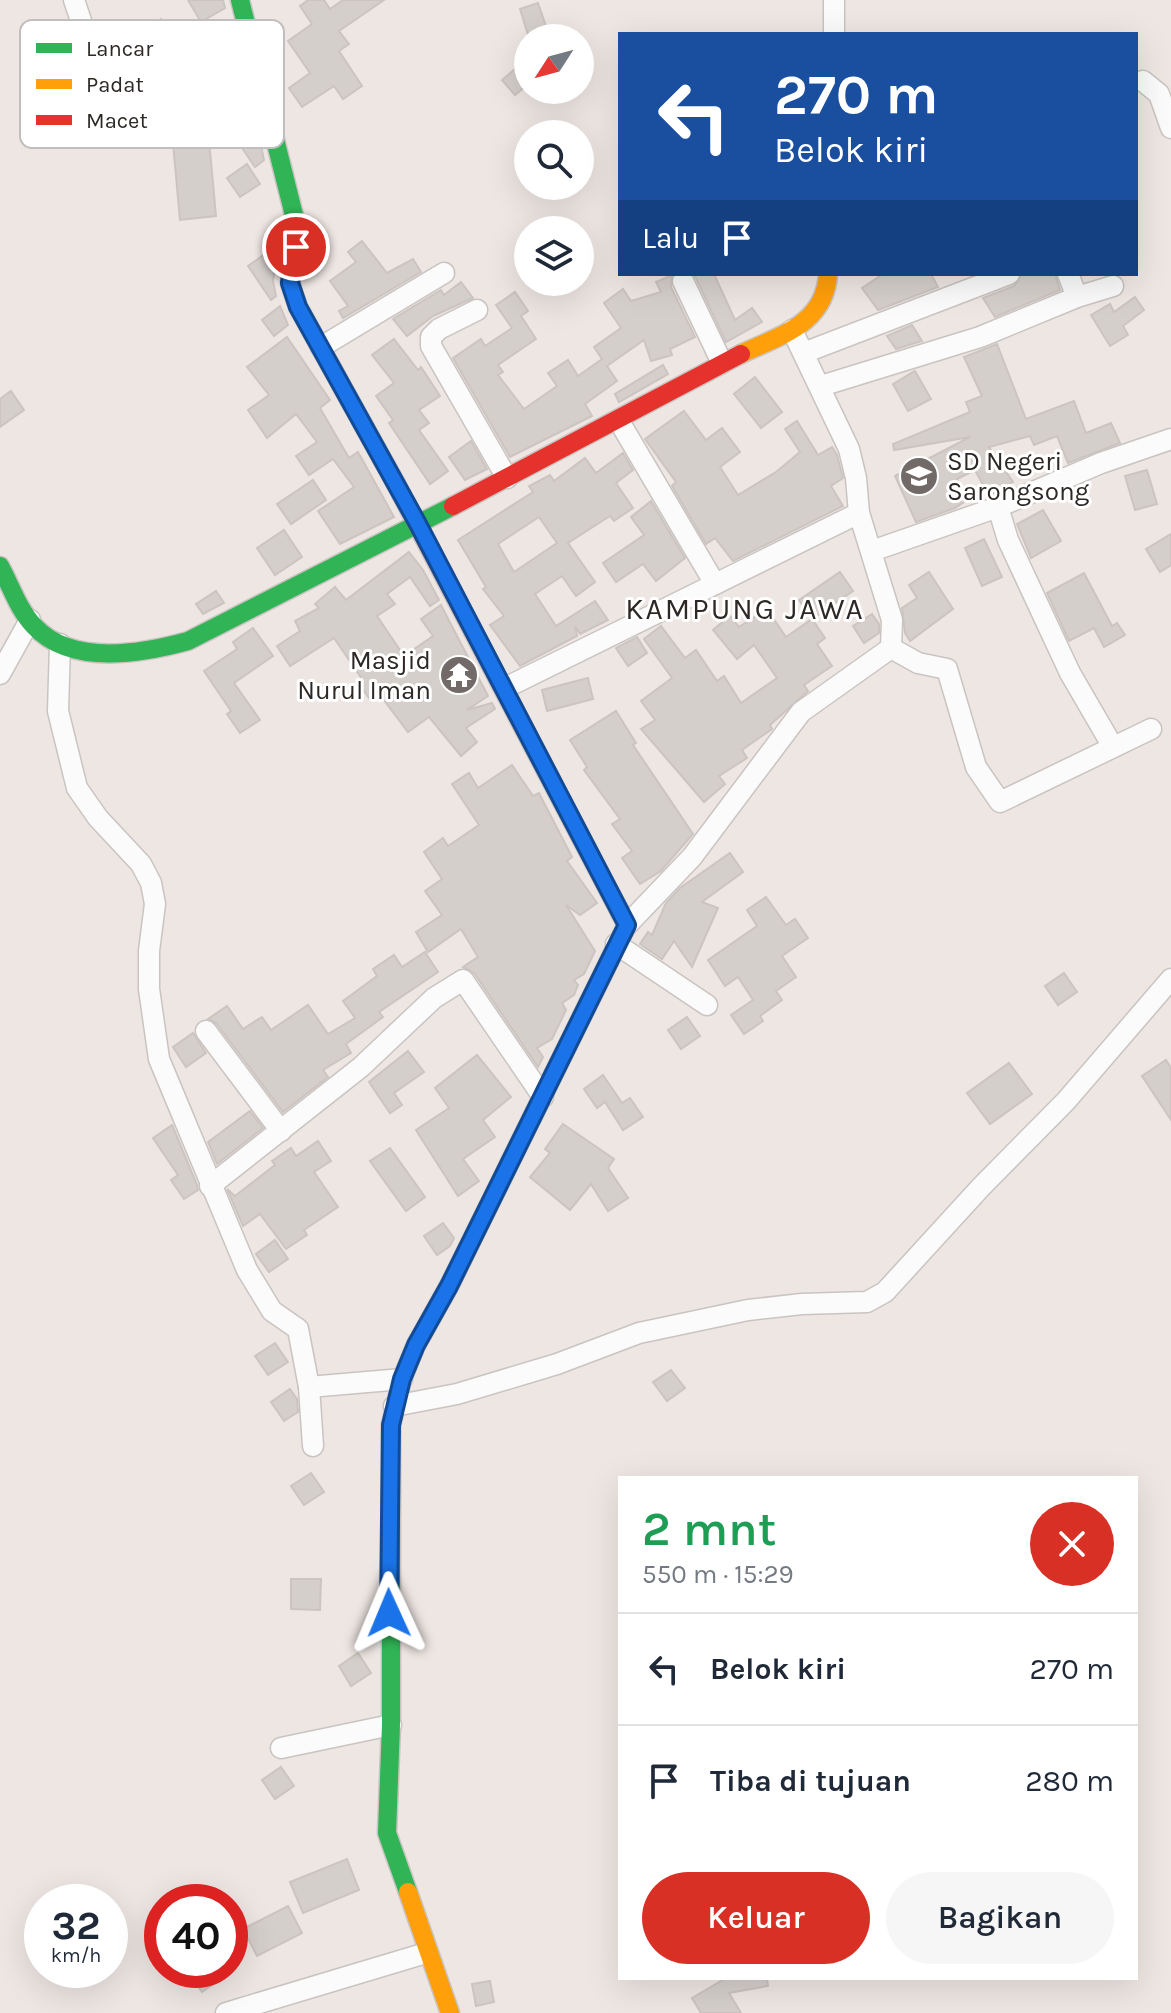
<!DOCTYPE html>
<html lang="id">
<head>
<meta charset="utf-8">
<style>
  :root { --surface:#fff; --page:#f6f6f7; --text:#1f2937; --muted:#747a83; --line:#e0e1e3; --accent:#d93025 }
  body { margin:0; font-family:Karla,sans-serif; background:var(--page); color:var(--text); height:100vh; display:flex; flex-direction:column; font-size:30px; white-space:nowrap }
  * { box-sizing:border-box; margin:0 }
  p { font-size:26px; color:var(--muted) }
  .icon { flex:none; width:44px; height:44px; fill:none; stroke:currentColor; stroke-width:2; stroke-linecap:round; stroke-linejoin:round }
  .map { position:relative; flex:1; overflow:hidden }
  .side { position:absolute; left:618px; top:1476px; width:520px; height:504px; display:flex; flex-direction:column; background:var(--surface); border-radius:0px; box-shadow:0 8px 32px #0002 }
  .side>* { flex:none }
  .guide { position:absolute; left:618px; top:32px; width:520px; height:244px; border-radius:0px; box-shadow:0 8px 32px #0002; background:#1a4fa0; color:#fff; overflow:hidden }
  .needle { width:52px; rotate:234deg }
  .fabs { position:absolute; left:514px; top:24px; display:grid; gap:16px }
  .fabs a { display:grid; place-items:center; width:80px; height:80px; border-radius:50%; background:var(--surface); box-shadow:0 8px 32px #0002; font-size:40px }
  .speed { position:absolute; left:24px; top:1884px; display:flex; gap:16px; font-size:40px; font-weight:700; text-align:center }
  .speed>* { display:grid; place-content:center; width:104px; height:104px; border-radius:50%; background:var(--surface); box-shadow:0 8px 32px #0002; line-height:1 }
  .speed small { font-size:20px; font-weight:400 }
  .speed .limit { border:12px solid #d22; background:#fff; color:#111 }
  .pin { position:absolute; display:grid; place-items:center; width:68px; height:68px; color:#fff; margin:-34px; border:4px solid #fff; border-radius:50%; box-shadow:0 2px 8px #0007 }
  .me { position:absolute; width:88px; margin:-44px; rotate:359deg; stroke-linejoin:round; filter:drop-shadow(0 0 6px #0008) }
  .turn { display:flex; align-items:center; gap:28px; height:168px; padding:0 24px; font-size:36px }
  .turn .icon { width:104px; height:104px; stroke-width:2.5 }
  .turn b { display:block; font-size:56px; line-height:68px }
  .then { display:flex; align-items:center; height:76px; padding:0 24px; background:#0003; gap:16px; font-size:30px }
  .round { display:grid; place-items:center; flex:none; width:84px; height:84px; border-radius:42px; background:var(--page) }
  .headline { display:flex; align-items:center; justify-content:space-between; height:136px; padding:0 24px }
  h1 { font-size:48px; font-weight:600; line-height:60px; color:#1e9e55 }
  .primary-button { display:flex; gap:16px; margin-top:auto; padding:16px 24px }
  .primary-button a { flex:1; height:92px; border-radius:48px; background:var(--accent); color:#fff; font-size:32px; font-weight:600; line-height:92px; text-align:center }
  .primary-button a+a { background:var(--page); color:var(--text) }
  ul { padding:0; list-style:none }
  li { display:flex; align-items:center; gap:24px; height:112px; padding:0 24px; border-top:2px solid var(--line) }
  li div { flex:1 }
  li b { display:block; font-size:30px }
  li em { font-style:normal }
  .map>svg:first-child { display:block }
  .building { fill:#d5cfcc; stroke:#cbc4c1; stroke-width:2; fill-rule:evenodd }
  .lines { fill:none; stroke-linecap:round; stroke-linejoin:round }
  .street-casing { stroke:#c9c4c1; stroke-width:23 }
  .fast-casing { stroke:#c9c4c1; stroke-width:21 }
  .slow-casing { stroke:#c9c4c1; stroke-width:21 }
  .jam-casing { stroke:#c9c4c1; stroke-width:21 }
  .street { stroke:#fcfbfb; stroke-width:20 }
  .fast { stroke:#30b455; stroke-width:18 }
  .slow { stroke:#ff9f0a; stroke-width:18 }
  .jam { stroke:#e5322d; stroke-width:18 }
  .route-casing { stroke:#114b97; stroke-width:20 }
  .route { stroke:#1a73e8; stroke-width:14 }
  .labels { text-anchor:middle; dominant-baseline:central; stroke-width:6; stroke-linejoin:round; paint-order:stroke }
  .poi-label { font-size:26px; fill:#2d2825; stroke:#fff; text-anchor:start }
  .quarter-label { font-size:30px; letter-spacing:2px; fill:#2d2825; stroke:#fff }
  .key { fill:#fff; stroke:#c0bebe; stroke-width:2 }
  .key-label { font-size:22px; fill:#2d2825 }
</style>
</head>
<body>
<div class="map">
<svg width="1171" height="2013" viewBox="0 0 1171 2013">
  <rect width="100%" height="100%" fill="#eee6e3"/>
  <!-- building -->
  <g class="building">
    <polygon points="188,0 223,0 225,8 201,22"/>
    <polygon points="308,0 324,0 330,9 343,0 384,0 339,31 349,44 339,51 362,86 343,99 334,86 302,107 289,88 310,73 288,41 312,24 300,6"/>
    <polygon points="538,3 550,38 529,38 520,9"/>
    <polygon points="161,19 174,38 167,43 185,68 165,81 153,62 159,58 142,32"/>
    <polygon points="528,58 528,84 515,95 502,80"/>
    <polygon points="207,118 216,216 180,220 171,121"/>
    <polygon points="259,136 264,160 255,167 242,148"/>
    <polygon points="247,164 260,184 240,197 227,178"/>
    <polygon points="362,241 387,273 413,259 421,272 343,318 339,311 348,306 330,281 356,262 348,252"/>
    <polygon points="269,251 276,262 273,281 276,296 271,300 248,266"/>
    <polygon points="694,274 714,274 735,320 752,308 762,322 726,342"/>
    <polygon points="883,274 931,274 938,287 878,310 862,288"/>
    <polygon points="1022,274 1055,274 1060,290 995,317 983,298 1014,286"/>
    <polygon points="672,275 671,287 695,337 670,349 672,355 651,361 644,340 607,366 617,381 585,404 592,416 510,457 453,358 481,339 485,346 512,328 496,305 515,292 528,311 521,316 536,339 498,365 503,372 498,375 524,409 557,386 548,373 568,360 578,376 602,359 594,347 621,328 604,303 623,289 631,301 661,292 656,282"/>
    <polygon points="461,282 473,298 433,316 407,336 393,319 441,290 444,295"/>
    <polygon points="1135,297 1144,310 1123,326 1128,335 1110,346 1091,315 1110,304 1114,312"/>
    <polygon points="280,306 288,325 274,336 262,320"/>
    <polygon points="912,325 922,341 896,349 887,336"/>
    <polygon points="287,337 330,400 320,408 349,458 358,452 394,517 340,544 318,511 354,487 333,459 309,475 296,456 317,442 296,414 267,438 248,410 269,395 247,367"/>
    <polygon points="394,339 418,370 421,367 440,396 419,410 429,423 419,430 448,471 430,484 389,423 393,420 376,396 394,383 372,355"/>
    <polygon points="997,344 1026,419 1074,401 1086,433 1111,423 1120,443 1068,463 1057,436 1034,445 1030,436 989,447 1013,482 989,496 975,470 957,479 967,500 955,508 916,522 895,476 970,437 894,450 893,444 970,412 966,402 982,396 964,357"/>
    <polygon points="663,365 668,374 619,402 615,394"/>
    <polygon points="915,371 931,399 908,411 893,384"/>
    <polygon points="755,377 782,412 761,428 734,394"/>
    <polygon points="11,391 24,410 0,427 0,399"/>
    <polygon points="684,411 706,440 722,428 740,452 720,467 738,495 776,472 800,452 785,429 797,421 818,455 832,447 837,455 843,478 831,486 843,506 733,561 715,538 706,544 672,486 676,482 645,439"/>
    <polygon points="471,441 487,469 465,480 449,457"/>
    <path d="M 623,453 L 633,470 L 616,483 L 633,508 L 614,521 L 610,516 L 568,543 L 595,582 L 576,596 L 562,576 L 535,594 L 556,626 L 595,601 L 608,620 L 580,634 L 575,626 L 577,636 L 520,666 L 490,625 L 504,616 L 483,589 L 486,587 L 458,540 L 533,492 L 529,486 L 550,475 L 554,481 L 585,458 L 596,473 ZM 539,517 L 557,543 L 514,572 L 498,544 Z"/>
    <polygon points="1147,470 1157,504 1135,510 1125,476"/>
    <polygon points="313,480 326,500 291,524 277,504"/>
    <polygon points="651,501 685,558 656,581 643,564 616,582 603,563 644,535 631,517"/>
    <polygon points="1043,510 1061,541 1031,558 1017,524"/>
    <polygon points="284,530 302,557 275,575 257,548"/>
    <polygon points="1171,534 1171,565 1160,572 1146,549"/>
    <polygon points="984,539 1002,577 982,586 965,548"/>
    <polygon points="409,552 423,570 439,600 430,606 410,577 387,594 395,604 377,616 404,656 433,636 421,619 441,605 488,696 467,710 492,703 495,709 466,728 477,742 461,756 429,717 408,732 380,695 371,701 358,682 362,679 334,638 290,666 277,646 300,631 295,621 319,608 315,604 335,587 346,600"/>
    <polygon points="840,572 853,591 812,619 799,600"/>
    <polygon points="929,572 953,609 910,641 905,633 902,608 917,598 909,585"/>
    <polygon points="1084,573 1112,626 1117,623 1125,635 1104,647 1094,628 1069,641 1047,593"/>
    <polygon points="216,591 224,603 203,614 196,604"/>
    <polygon points="767,609 786,637 812,619 825,638 817,644 832,666 804,685 808,691 770,725 772,729 742,750 747,758 719,776 725,784 704,802 641,729 655,720 641,701 672,678 644,639 661,626 685,658 696,650 717,681 724,676 741,703 777,678 754,645 737,659 713,630 730,616 739,627"/>
    <polygon points="872,614 879,624 879,633 864,643 853,626"/>
    <polygon points="253,628 273,656 234,683 260,720 240,733 227,714 231,711 204,671 237,649 233,642"/>
    <polygon points="637,637 647,653 628,666 616,648"/>
    <polygon points="588,678 593,699 547,711 542,690"/>
    <polygon points="616,711 636,743 633,745 693,834 661,871 640,884 622,858 632,851 612,824 620,819 584,770 587,767 570,740"/>
    <polygon points="512,765 533,796 539,793 572,857 567,861 597,903 580,915 566,905 595,951 584,974 574,980 578,985 574,995 562,1003 566,1010 552,1039 537,1048 543,1057 538,1067 474,973 463,967 478,957 461,929 428,952 416,932 442,915 425,891 442,879 424,852 443,838 448,846 479,825 452,784 469,773 478,788"/>
    <polygon points="730,853 743,872 702,902 718,908 692,967 674,941 662,959 640,944 648,932 652,935 666,903 680,888"/>
    <polygon points="766,897 786,925 795,919 808,938 782,956 796,977 776,991 782,1000 760,1016 763,1021 744,1034 731,1015 753,1000 738,977 725,986 708,960 757,926 747,910"/>
    <polygon points="425,952 438,972 379,1012 383,1017 346,1044 351,1053 323,1070 328,1077 283,1112 216,1023 208,1019 227,1006 243,1029 262,1017 271,1030 308,1005 328,1034 355,1018 343,1001 377,976 373,969 394,955 402,967"/>
    <polygon points="1064,973 1077,992 1058,1005 1045,986"/>
    <polygon points="687,1017 700,1036 681,1049 668,1030"/>
    <polygon points="193,1033 206,1053 186,1067 173,1047"/>
    <polygon points="408,1051 424,1072 394,1093 402,1105 390,1113 369,1082"/>
    <polygon points="477,1055 511,1097 483,1120 495,1137 463,1159 479,1181 458,1196 416,1130 449,1108 435,1088"/>
    <polygon points="1166,1060 1171,1068 1171,1120 1142,1076"/>
    <polygon points="1009,1063 1032,1094 990,1124 967,1093"/>
    <polygon points="603,1075 622,1103 630,1098 643,1117 623,1130 605,1102 597,1108 584,1089"/>
    <polygon points="250,1111 263,1128 217,1164 208,1142"/>
    <polygon points="563,1124 614,1159 608,1168 628,1198 608,1211 591,1184 570,1210 530,1177 550,1153 545,1149"/>
    <polygon points="172,1125 197,1185 198,1190 184,1199 171,1180 178,1175 153,1138"/>
    <polygon points="318,1141 331,1161 314,1172 338,1207 304,1230 307,1235 286,1249 260,1214 243,1226 227,1189 235,1196 275,1165 272,1161 291,1148 296,1156"/>
    <polygon points="390,1148 425,1197 406,1211 370,1161"/>
    <polygon points="443,1223 454,1238 450,1246 437,1255 424,1236"/>
    <polygon points="275,1240 288,1259 269,1272 256,1254"/>
    <polygon points="275,1343 288,1362 268,1375 255,1356"/>
    <polygon points="671,1370 685,1388 667,1401 653,1382"/>
    <polygon points="290,1389 297,1399 298,1412 284,1421 271,1402"/>
    <polygon points="311,1473 324,1492 304,1505 291,1486"/>
    <polygon points="291,1579 321,1579 320,1610 291,1609"/>
    <polygon points="358,1653 371,1673 351,1686 339,1666"/>
    <polygon points="281,1767 294,1786 275,1799 262,1780"/>
    <polygon points="347,1859 359,1890 303,1913 290,1882"/>
    <polygon points="288,1906 302,1933 257,1956 243,1929"/>
    <polygon points="186,1970 215,1970 221,1979 202,1992"/>
    <polygon points="726,1978 767,1978 768,1986 729,1993 741,2013 701,2013 692,1998"/>
    <polygon points="490,1981 494,2002 476,2006 472,1984"/>
  </g>
  <g class="lines">
    <defs>
      <g id="street">
        <polyline points="74,0 104,89"/>
        <polyline points="834,34 834,0"/>
        <polyline points="1143,81 1159,94 1171,128"/>
        <polyline points="1068,274 1077,297 1113,286"/>
        <polyline points="683,281 722,363"/>
        <polyline points="477,310 439,329 431,337 431,346 507,478"/>
        <polyline points="321,347 444,273"/>
        <polyline points="806,352 1009,274"/>
        <polyline points="821,386 980,337 1077,297"/>
        <polyline points="619,421 715,584"/>
        <polyline points="998,507 1008,540 1070,673 1113,747"/>
        <polyline points="872,551 998,507 1101,463 1171,439"/>
        <polyline points="60,644 58,711 77,788 98,818 141,864 151,883 155,904 149,951 149,989 159,1059 247,1270 272,1311 298,1329 309,1387 313,1446"/>
        <polyline points="891,648 918,663 947,669 976,767 1000,802 1151,729"/>
        <polyline points="0,674 30,620"/>
        <polyline points="505,688 859,513"/>
        <polyline points="627,925 692,857 801,712 891,648 892,620 859,513 856,478 849,449 792,330"/>
        <polyline points="616,944 707,1005"/>
        <polyline points="206,1031 281,1131"/>
        <polyline points="210,1186 361,1067 434,998 463,980 543,1097"/>
        <polyline points="309,1387 402,1379"/>
        <polyline points="394,1406 457,1394 557,1364 639,1333 748,1310 802,1304 867,1302 885,1292 981,1187 1066,1101 1171,979"/>
        <polyline points="281,1748 391,1725"/>
        <polyline points="226,2013 426,1953"/>
      </g>
      <g id="fast">
        <polyline points="240,0 298,231 290,283 298,307 396,484"/>
        <path d="M 0,566 C 11,586 18,609 34,626 C 71,666 141,654 188,641 L 453,506"/>
        <polyline points="391,1492 391,1725 387,1833 408,1892"/>
      </g>
      <g id="slow">
        <path d="M 741,354 C 781,335 825,324 828,274"/>
        <polyline points="391,1492 391,1425 402,1379 416,1345 449,1286 627,925 620,912"/>
        <polyline points="408,1892 450,2013"/>
      </g>
      <g id="jam">
        <polyline points="396,484 620,912"/>
        <polyline points="453,506 741,354"/>
      </g>
    </defs>
    <!-- street casing -->
    <use href="#street" class="street-casing"/>
    <!-- fast casing -->
    <use href="#fast" class="fast-casing"/>
    <!-- slow casing -->
    <use href="#slow" class="slow-casing"/>
    <!-- jam casing -->
    <use href="#jam" class="jam-casing"/>
    <!-- street -->
    <use href="#street" class="street"/>
    <!-- fast -->
    <use href="#fast" class="fast"/>
    <!-- slow -->
    <use href="#slow" class="slow"/>
    <!-- jam -->
    <use href="#jam" class="jam"/>
  </g>
  <g class="lines">
    <defs>
      <polyline id="route" points="296,247 290,283 298,307 418,524 627,925 449,1286 416,1345 402,1379 391,1425 389,1613"/>
    </defs>
    <!-- route casing -->
    <use href="#route" class="route-casing"/>
    <!-- route -->
    <use href="#route" class="route"/>
  </g>
  <!-- icons -->
  <defs>
    <symbol id="school-disc" viewBox="-11 -11 22 22"><circle r="9.5" fill="#716a68" stroke="#fff"/><path d="M0-5L7-2L0 1L-7-2ZM-4 1L0 2.5L4 1V4Q0 6-4 4Z" fill="#fff"/></symbol>
    <symbol id="temple-disc" viewBox="-11 -11 22 22"><circle r="9.5" fill="#716a68" stroke="#fff"/><path d="M0-6L5-2H3V0L6.5 2.5H4V6H1.5V3h-3V6H-4V2.5H-6.5L-3 0V-2H-5Z" fill="#fff"/></symbol>
  </defs>
  <g fill-rule="evenodd">
    <use href="#school-disc" x="897" y="454" width="44" height="44"/>
    <use href="#temple-disc" x="437" y="653" width="44" height="44"/>
  </g>
  <g class="labels">
    <!-- poi labels -->
    <g class="poi-label">
      <text x="947" y="461">SD Negeri<tspan x="947" dy="30">Sarongsong</tspan></text>
      <text x="431" y="660" text-anchor="end">Masjid<tspan x="431" dy="30">Nurul Iman</tspan></text>
    </g>
    <!-- quarter labels -->
    <g class="quarter-label">
      <text x="745" y="609">KAMPUNG JAWA</text>
    </g>
  </g>
  <!-- legend -->
  <rect x="20" y="20" width="264" height="128" rx="12" class="key"/>
  <rect x="36" y="43" width="36" height="10" fill="#30b455"/>
  <rect x="36" y="79" width="36" height="10" fill="#ff9f0a"/>
  <rect x="36" y="115" width="36" height="10" fill="#e5322d"/>
  <g class="key-label">
    <text x="86" y="56">Lancar</text>
    <text x="86" y="92">Padat</text>
    <text x="86" y="128">Macet</text>
  </g>
</svg>
<div class="fabs">
<a><svg class="needle" viewBox="-14 -14 28 28"><path d="M0-13l5 13h-10z" fill="#e53935"/><path d="M0 13l5-13h-10z" fill="#747a83"/></svg></a>
<a><svg class="icon" aria-label="search" viewBox="0 0 24 24"><circle cx="10" cy="10" r="6"/><path d="M15 15l6 6"/></svg></a>
<a><svg class="icon" aria-label="layers" viewBox="0 0 24 24"><path d="M12 4l9 5-9 5-9-5zM3 14l9 5 9-5"/></svg></a>
</div>
<div class="speed"><div>32<small>km/h</small></div><div class="limit">40</div></div>
<div class="pin" style="left:296px;top:247px;background:#d93025"><svg class="icon" aria-label="arrive" viewBox="0 0 24 24"><path d="M6 21V4h12l-3 4 3 4H6"/></svg></div>
<svg class="me" style="left:389px;top:1613px" viewBox="-20 -20 40 40"><path d="M0-17L14 15 0 8-14 15z" fill="#1a73e8" stroke="#fff" stroke-width="4"/></svg>
<div class="guide">
<div class="turn"><svg class="icon" aria-label="left" viewBox="0 0 24 24"><path d="M17 20v-9H6M10 6l-5 5 5 5"/></svg><div><b>270 m</b>Belok kiri</div></div>
<div class="then">Lalu<svg class="icon" aria-label="arrive" viewBox="0 0 24 24"><path d="M6 21V4h12l-3 4 3 4H6"/></svg></div>
</div>
<section class="side">
<div class="headline"><div><h1>2 mnt</h1><p>550 m · 15:29</p></div><a class="round" style="background:#d93025;color:#fff"><svg class="icon" aria-label="close" viewBox="0 0 24 24"><path d="M6 6l12 12M18 6L6 18"/></svg></a></div>
<ul>
<li><svg class="icon" aria-label="left" viewBox="0 0 24 24"><path d="M17 20v-9H6M10 6l-5 5 5 5"/></svg><div><b>Belok kiri</b></div><em>270 m</em></li>
<li><svg class="icon" aria-label="arrive" viewBox="0 0 24 24"><path d="M6 21V4h12l-3 4 3 4H6"/></svg><div><b>Tiba di tujuan</b></div><em>280 m</em></li>
</ul>
<div class="primary-button"><a>Keluar</a><a>Bagikan</a></div>
</section>
</div>
</body>
</html>
